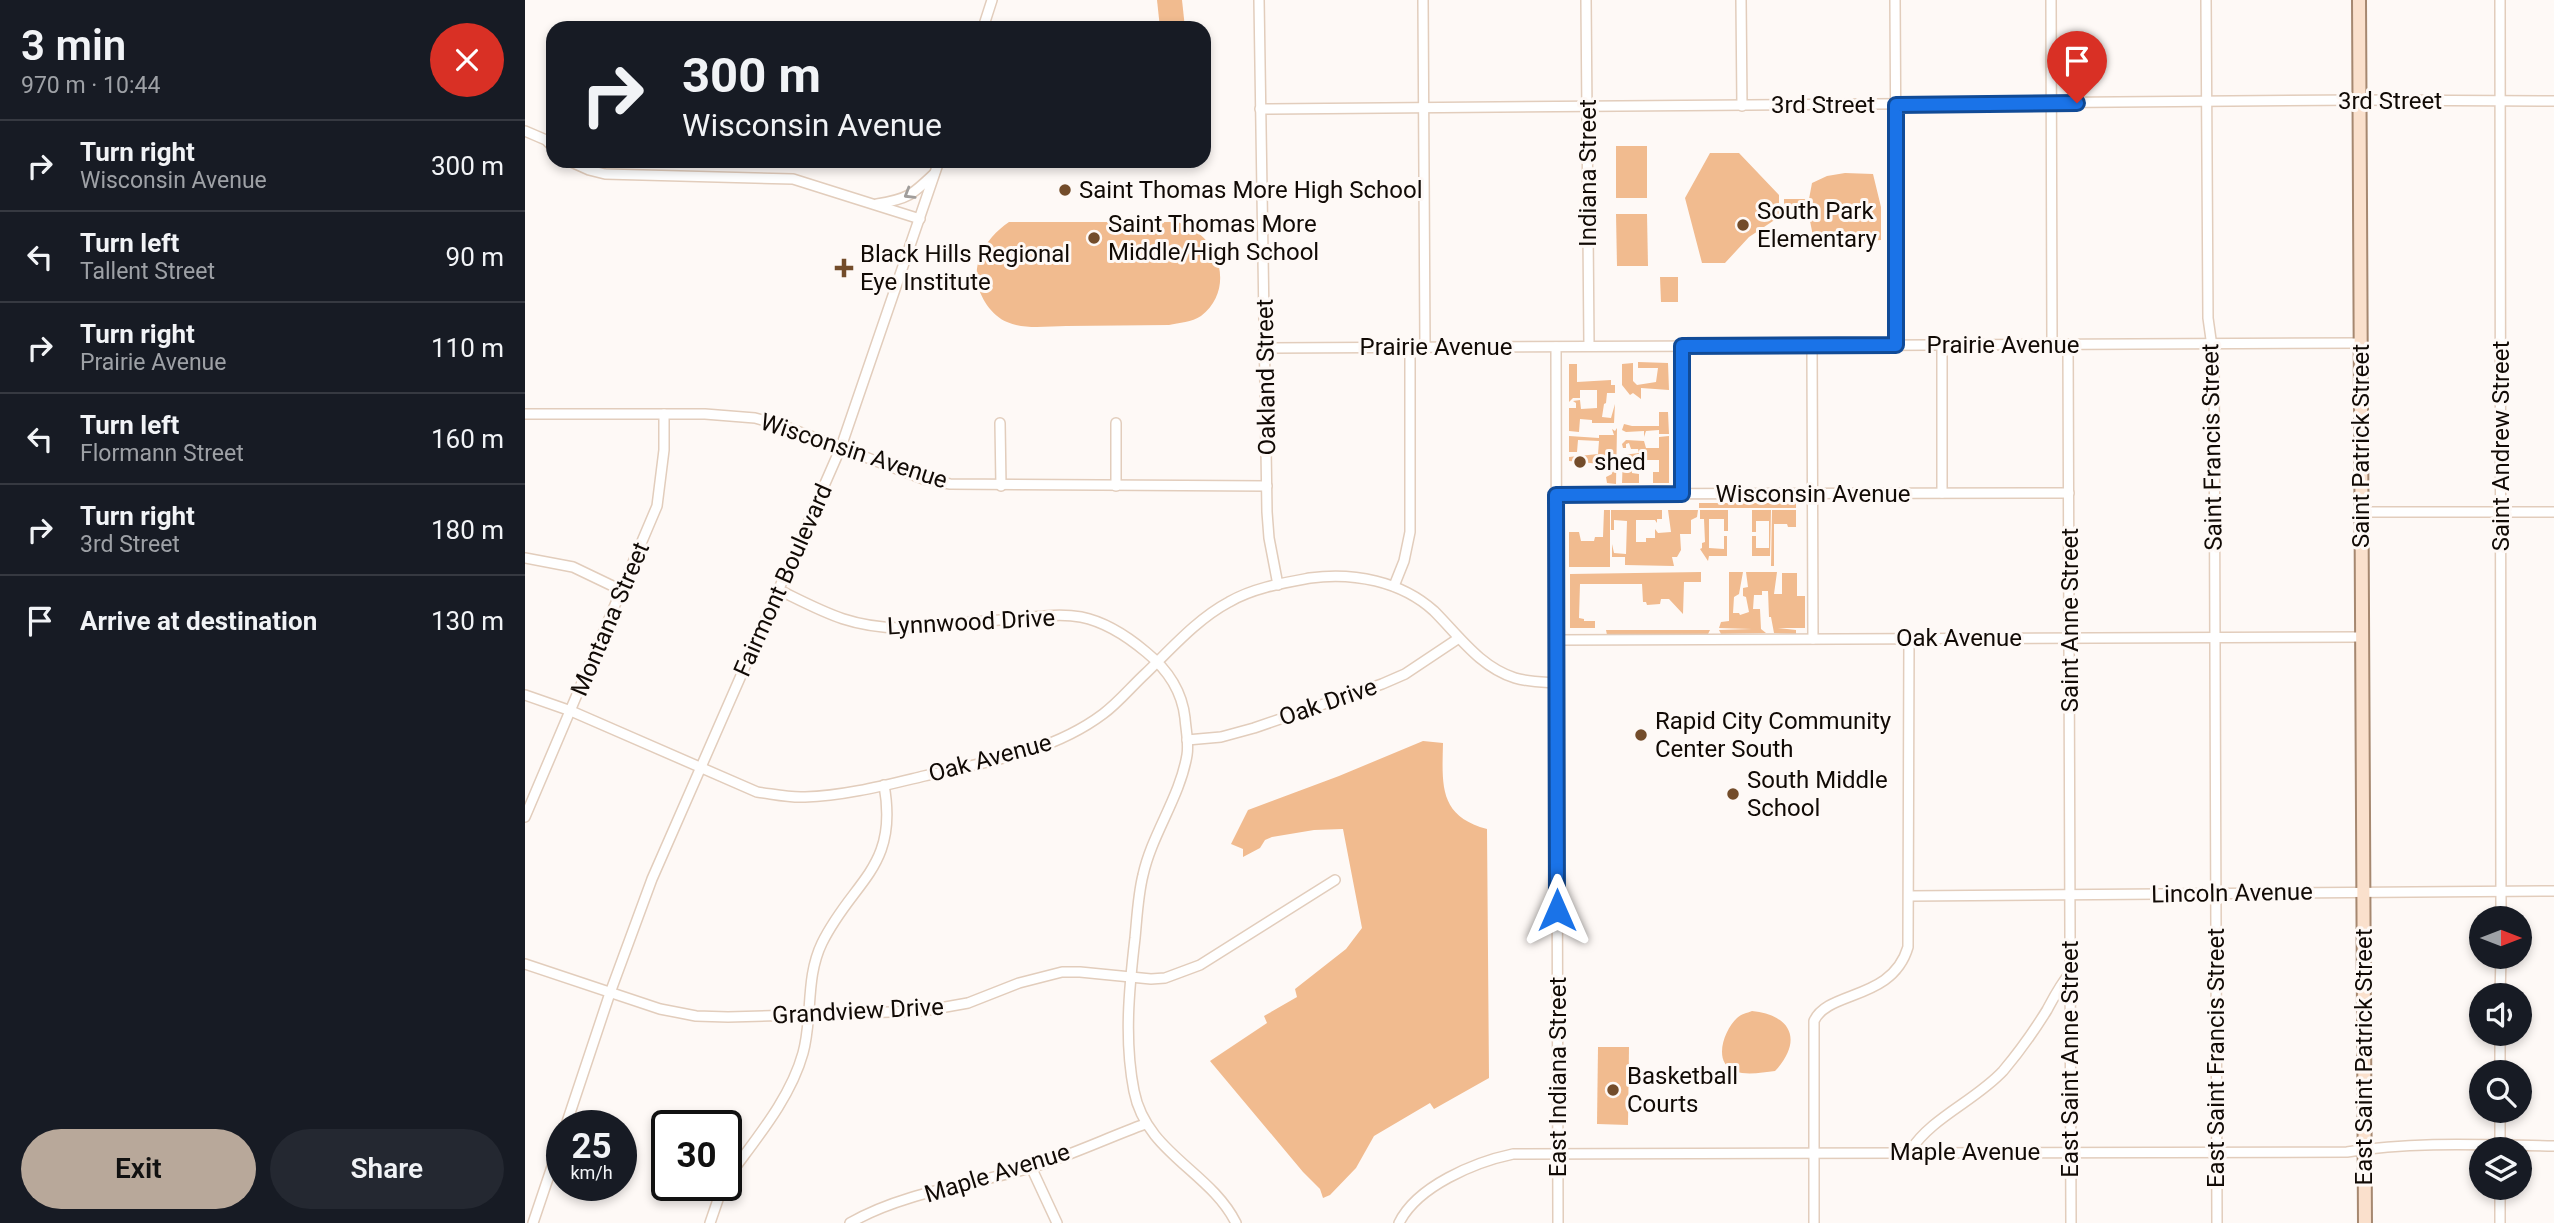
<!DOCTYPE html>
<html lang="en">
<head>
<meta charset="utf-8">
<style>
  :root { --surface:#171b24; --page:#242831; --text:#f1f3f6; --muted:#9ea1a6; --line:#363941; --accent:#b8a89a }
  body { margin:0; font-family:Roboto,sans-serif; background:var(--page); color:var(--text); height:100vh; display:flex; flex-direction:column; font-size:26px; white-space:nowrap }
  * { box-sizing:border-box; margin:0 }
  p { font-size:23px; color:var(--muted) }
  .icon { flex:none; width:38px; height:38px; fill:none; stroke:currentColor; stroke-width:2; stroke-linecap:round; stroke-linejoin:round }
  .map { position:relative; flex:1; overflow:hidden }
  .drawer { display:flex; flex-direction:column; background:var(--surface); width:525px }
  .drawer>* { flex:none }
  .hud { position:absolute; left:21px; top:21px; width:665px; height:147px; border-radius:21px; box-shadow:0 4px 10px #0003; background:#171b24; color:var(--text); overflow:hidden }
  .needle { width:46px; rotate:90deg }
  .fabs { position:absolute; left:1944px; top:906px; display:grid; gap:14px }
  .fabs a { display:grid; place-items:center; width:63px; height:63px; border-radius:50%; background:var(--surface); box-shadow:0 4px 10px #0003; font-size:35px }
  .speed { position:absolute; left:21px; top:1110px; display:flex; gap:14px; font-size:35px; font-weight:700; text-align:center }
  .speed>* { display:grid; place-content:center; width:91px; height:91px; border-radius:50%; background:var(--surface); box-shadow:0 4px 10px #0003; line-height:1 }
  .speed small { font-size:18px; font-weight:400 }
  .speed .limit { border:4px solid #111; border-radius:10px; background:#fff; color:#111 }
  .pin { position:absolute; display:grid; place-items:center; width:60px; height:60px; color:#fff; margin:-72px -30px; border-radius:50% 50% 50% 0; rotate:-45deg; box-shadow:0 0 7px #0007 }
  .pin .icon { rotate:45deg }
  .me { position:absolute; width:77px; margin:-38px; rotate:0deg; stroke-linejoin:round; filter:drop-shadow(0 0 5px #0008) }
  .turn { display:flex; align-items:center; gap:24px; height:147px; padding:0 21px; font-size:32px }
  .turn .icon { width:91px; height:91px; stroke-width:2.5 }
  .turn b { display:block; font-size:49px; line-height:60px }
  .round { display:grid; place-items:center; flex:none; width:74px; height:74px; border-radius:37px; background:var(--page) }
  .overview { display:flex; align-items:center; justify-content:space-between; height:119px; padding:0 21px }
  h1 { font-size:42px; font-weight:600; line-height:52px }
  .cta { display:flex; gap:14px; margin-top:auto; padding:14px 21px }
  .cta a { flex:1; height:80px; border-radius:42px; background:var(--accent); color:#111; font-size:28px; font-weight:600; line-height:80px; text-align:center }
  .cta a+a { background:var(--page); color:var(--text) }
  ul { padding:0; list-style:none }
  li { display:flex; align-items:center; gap:21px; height:91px; padding:0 21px; border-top:2px solid var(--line) }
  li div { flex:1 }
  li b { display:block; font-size:26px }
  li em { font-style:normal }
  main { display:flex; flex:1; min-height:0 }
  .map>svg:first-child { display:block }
  .green { fill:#f1bb8f }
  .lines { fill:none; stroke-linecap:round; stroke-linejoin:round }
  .minor-casing { stroke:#e2cdbc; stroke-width:12 }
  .major-casing { stroke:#a68870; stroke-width:16 }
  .minor { stroke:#fff; stroke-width:9 }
  .major { stroke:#fae0cc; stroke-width:12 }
  .oneway { stroke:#a09d9b }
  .route-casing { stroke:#114b97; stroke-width:18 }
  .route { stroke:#1a73e8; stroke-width:12 }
  .poi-dot { fill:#734c2a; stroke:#fef9f6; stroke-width:2.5 }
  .labels { text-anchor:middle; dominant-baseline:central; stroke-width:6; stroke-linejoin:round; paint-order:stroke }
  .street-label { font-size:24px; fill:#110a05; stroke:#fef9f6 }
  .poi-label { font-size:24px; fill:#110a05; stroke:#fef9f6; text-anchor:start }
</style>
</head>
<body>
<main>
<section class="drawer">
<div class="overview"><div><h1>3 min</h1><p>970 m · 10:44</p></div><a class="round" style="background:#d93025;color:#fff"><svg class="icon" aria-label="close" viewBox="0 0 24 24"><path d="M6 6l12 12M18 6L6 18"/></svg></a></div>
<ul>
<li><svg class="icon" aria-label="right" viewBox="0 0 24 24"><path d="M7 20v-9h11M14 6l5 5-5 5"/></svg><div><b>Turn right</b><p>Wisconsin Avenue</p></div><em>300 m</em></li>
<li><svg class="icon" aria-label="left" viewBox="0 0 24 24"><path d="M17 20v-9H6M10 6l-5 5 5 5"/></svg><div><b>Turn left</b><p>Tallent Street</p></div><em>90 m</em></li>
<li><svg class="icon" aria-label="right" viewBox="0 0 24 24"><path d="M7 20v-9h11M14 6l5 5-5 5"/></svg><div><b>Turn right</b><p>Prairie Avenue</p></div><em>110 m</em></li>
<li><svg class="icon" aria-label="left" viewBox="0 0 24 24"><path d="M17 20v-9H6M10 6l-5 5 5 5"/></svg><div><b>Turn left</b><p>Flormann Street</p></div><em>160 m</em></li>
<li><svg class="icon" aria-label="right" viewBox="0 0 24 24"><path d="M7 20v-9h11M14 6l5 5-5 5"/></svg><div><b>Turn right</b><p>3rd Street</p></div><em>180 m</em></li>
<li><svg class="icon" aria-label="arrive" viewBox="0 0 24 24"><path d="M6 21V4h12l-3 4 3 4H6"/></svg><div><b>Arrive at destination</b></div><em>130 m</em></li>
</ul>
<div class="cta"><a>Exit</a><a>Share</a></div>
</section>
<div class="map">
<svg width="2029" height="1223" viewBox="0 0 2029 1223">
  <rect width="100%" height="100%" fill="#fef9f6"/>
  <!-- green -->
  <g class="green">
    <polygon points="632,0 657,0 660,28 635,28"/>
    <rect x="1091" y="146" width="31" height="52"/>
    <polygon points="1185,153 1214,153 1254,195 1254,217 1224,237 1200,263 1177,263 1160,198"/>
    <polygon points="1320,173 1348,174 1356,207 1356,240 1332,242 1288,236 1284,216 1259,216 1259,199 1284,199 1287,183 1302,176"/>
    <polygon points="1091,214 1122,214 1123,266 1092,266"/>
    <path d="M 484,222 L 651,222 C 692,231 713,288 676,316 C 667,322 654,323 644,325 C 610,325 576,326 541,326 C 523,326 500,330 482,322 C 467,316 454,297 452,280 C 449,256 465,235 484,222 Z"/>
    <polygon points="1135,277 1153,277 1153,302 1136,302"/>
    <polygon points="1113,362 1143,363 1144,390 1116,388 1116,399 1108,393 1105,395 1097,385 1097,364 1108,363 1108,381 1112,385 1131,382 1133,368 1113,368"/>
    <polygon points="1044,364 1052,364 1052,382 1086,380 1086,385 1090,385 1090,393 1082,393 1081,403 1079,404 1077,417 1086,418 1090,404 1089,423 1067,423 1067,420 1055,419 1054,432 1044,431 1044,408 1051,408 1051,403 1048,401 1055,400 1056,409 1072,408 1072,390 1055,390 1055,398 1048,398 1044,402"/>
    <polygon points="1134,412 1143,412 1144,434 1134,434 1134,430 1121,431 1119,437 1119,431 1101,432 1097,430 1099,424 1107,426 1134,426"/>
    <polygon points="1092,428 1091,484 1082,483 1081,477 1087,474 1086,465 1044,461 1044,457 1073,454 1074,441 1053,440 1052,452 1044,452 1044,436 1074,438 1074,435 1089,435 1087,429 1090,431"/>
    <polygon points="1144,436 1144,483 1128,483 1128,472 1134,472 1134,460 1107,460 1107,473 1114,474 1114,483 1097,483 1098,455 1114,453 1113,449 1106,449 1104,443 1101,444 1101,448 1098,448 1097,444 1101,440 1119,441 1121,448 1134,448 1134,437"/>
    <rect x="1174" y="503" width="97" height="5"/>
    <polygon points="1079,510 1085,510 1085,567 1044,567 1044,532 1054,532 1056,541 1069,541 1070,537 1078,537"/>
    <polygon points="1086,510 1137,510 1137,519 1132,519 1132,523 1130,520 1111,520 1111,542 1121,542 1121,538 1130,538 1130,529 1133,533 1146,532 1143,510 1173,510 1172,517 1166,520 1166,534 1155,534 1156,550 1152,557 1147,557 1149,566 1100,565 1100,557 1087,557 1087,544 1089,553 1101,554 1102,521 1089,520 1089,530 1086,530"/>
    <polygon points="1175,510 1203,510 1203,531 1199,531 1199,519 1184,519 1184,548 1199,549 1199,536 1202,536 1202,556 1184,556 1183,561 1175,549 1177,548 1177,543 1180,542 1179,519 1175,519"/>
    <polygon points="1227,510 1246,510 1245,556 1227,556 1227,536 1231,536 1231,548 1244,548 1244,521 1231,521 1231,532 1227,532"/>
    <polygon points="1247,510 1271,510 1271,527 1263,527 1262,524 1249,524 1249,566 1246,566"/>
    <polygon points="1176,572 1176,582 1159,582 1158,614 1144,599 1136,599 1135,604 1122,605 1121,602 1118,602 1117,584 1055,584 1054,618 1059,619 1059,621 1070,621 1070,628 1045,628 1045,574"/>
    <polygon points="1204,572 1218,572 1214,594 1209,597 1208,613 1214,613 1215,615 1224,612 1221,597 1218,596 1218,588 1223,587 1221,572 1252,572 1249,594 1257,594 1257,573 1272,573 1272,596 1280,596 1280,628 1253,628 1271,630 1271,634 1249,633 1246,617 1244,617 1243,591 1237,591 1237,595 1229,595 1228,609 1235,609 1236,629 1241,633 1196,634 1194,630 1227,629 1194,628 1196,622 1204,621"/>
    <polygon points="1081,630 1185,630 1183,634 1082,635"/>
    <path d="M 898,741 L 918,743 C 917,786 914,816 962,829 L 964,1078 L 909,1109 L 905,1103 L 849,1136 L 831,1168 L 805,1195 L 798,1198 L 795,1189 L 778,1172 L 685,1061 L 742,1023 L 739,1016 L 772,997 L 770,989 L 821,949 L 837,928 L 818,829 L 789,830 L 747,837 L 740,840 L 735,848 L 718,857 L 718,849 L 706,844 L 723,810 L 814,776 Z"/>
    <path d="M 1227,1011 C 1267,1015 1278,1041 1250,1071 C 1238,1072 1222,1076 1210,1071 C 1187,1063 1199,1030 1212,1018 C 1216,1014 1222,1013 1227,1011 Z"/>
    <polygon points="1073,1047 1104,1047 1103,1125 1072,1124"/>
  </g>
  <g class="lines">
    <defs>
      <g id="minor">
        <polyline points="734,0 742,512 744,538 753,585"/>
        <polyline points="898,0 900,347"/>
        <polyline points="1061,0 1064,346"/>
        <polyline points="1216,0 1217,106"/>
        <polyline points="1370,0 1372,345"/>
        <polyline points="1526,0 1527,345"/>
        <polyline points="1681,0 1683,318 1689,361 1692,1223"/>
        <polyline points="1975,0 1976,919"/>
        <polyline points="458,28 467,0"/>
        <polyline points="735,109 1835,100 2029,101"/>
        <polyline points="0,131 21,140 28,147"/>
        <polyline points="44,161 64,170 80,174 268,179 395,219"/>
        <path d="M 352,204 C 383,199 387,195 409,174"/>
        <polyline points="1543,344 1546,1223"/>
        <polyline points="1417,345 1417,493"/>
        <polyline points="1287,346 1288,639"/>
        <polyline points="1031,347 1033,1223"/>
        <polyline points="741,348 1837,343"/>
        <polyline points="0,414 180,414 230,418 259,426 398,479 425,484 742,486"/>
        <polyline points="475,423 476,486"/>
        <polyline points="591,423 591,486"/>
        <polyline points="1031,494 1544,493"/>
        <polyline points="1157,494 1157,346"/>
        <polyline points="1836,512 2029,512"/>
        <polyline points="0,558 48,567 96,590"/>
        <polyline points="869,586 879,561 885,532 885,347"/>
        <path d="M 254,590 C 299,612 324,627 376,628 C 413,625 450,622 487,619 C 509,617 534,613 556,617 C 581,622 602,636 621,652 C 642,669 657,691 660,718 C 661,731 664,743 662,755 C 655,797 627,834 618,875 C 613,895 612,917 610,938 C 604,989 599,1041 609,1091 C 621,1153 685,1171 711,1223"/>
        <polyline points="1031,640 1836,637"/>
        <path d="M 0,695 L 46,711 L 232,792 C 248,794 264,798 280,797 C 319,796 361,785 399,776 C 461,762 526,753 578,714 C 593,703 606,687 620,674 C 646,649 672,619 704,602 C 728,588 758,583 785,578 C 828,572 876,581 909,611 C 934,636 955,667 990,678 C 1003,682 1017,682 1032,683"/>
        <polyline points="662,740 696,737 729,728 857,684 880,674 934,638"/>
        <polyline points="0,817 132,506 139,450 139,414"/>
        <polyline points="1385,896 2029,891"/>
        <polyline points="0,964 135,1009 171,1016 203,1017 398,1011 443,1003 494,983 537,972 555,972 626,979 640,978 675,965 810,880"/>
        <polyline points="1975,996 1976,957"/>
        <polyline points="1975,1073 1975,1034"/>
        <polyline points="41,1125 85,993 127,879 316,447 414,161"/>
        <polyline points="1975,1148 1975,1111"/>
        <path d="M 1385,1151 C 1407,1117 1450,1101 1478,1071 C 1494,1052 1509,1031 1522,1010 C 1529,997 1535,985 1545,973"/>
        <polyline points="506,1167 532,1223"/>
        <path d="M 201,1180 C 229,1141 265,1100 278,1053 C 288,1017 280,978 297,943 C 328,880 374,868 359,785"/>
        <polyline points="8,1223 37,1137"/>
        <polyline points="185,1223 198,1185"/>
        <path d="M 325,1223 C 379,1192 445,1185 505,1168 C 544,1156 582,1138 620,1124"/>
        <path d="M 874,1223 C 892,1186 950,1162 988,1154 L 1822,1152 C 1890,1141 1960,1145 2029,1146"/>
        <path d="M 1289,1223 L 1289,1021 C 1303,990 1367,1001 1383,947 L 1384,638"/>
        <polyline points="1975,1223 1975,1188"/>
      </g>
      <polyline id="major" points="1834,0 1840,1223"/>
    </defs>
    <!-- minor casing -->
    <use href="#minor" class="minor-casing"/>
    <!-- major casing -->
    <use href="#major" class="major-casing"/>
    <!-- minor -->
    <use href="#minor" class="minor"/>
    <!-- major -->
    <use href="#major" class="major"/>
  </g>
  <!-- one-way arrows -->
  <defs><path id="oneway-chevron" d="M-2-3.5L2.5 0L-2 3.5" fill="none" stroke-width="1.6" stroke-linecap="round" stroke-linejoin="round" transform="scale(1.75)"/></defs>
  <use class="oneway" href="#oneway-chevron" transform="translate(384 194) rotate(149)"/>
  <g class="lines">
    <defs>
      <polyline id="route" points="1032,910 1031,495 1157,494 1157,346 1371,345 1371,105 1552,103"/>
    </defs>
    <!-- route casing -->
    <use href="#route" class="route-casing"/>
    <!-- route -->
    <use href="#route" class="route"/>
  </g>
  <!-- markers -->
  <g class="poi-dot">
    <circle cx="540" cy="190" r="7"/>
    <circle cx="1218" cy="225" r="7"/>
    <circle cx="569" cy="238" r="7"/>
    <path d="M315.5 257.5h7v7h7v7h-7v7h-7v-7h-7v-7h7z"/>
    <circle cx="1055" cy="462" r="7"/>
    <circle cx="1116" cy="735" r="7"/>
    <circle cx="1208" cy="794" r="7"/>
    <circle cx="1088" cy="1090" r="7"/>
  </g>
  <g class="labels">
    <!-- street labels -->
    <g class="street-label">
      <text x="1865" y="101">3rd Street</text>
      <text x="1298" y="105">3rd Street</text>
      <text transform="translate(1063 173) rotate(-90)">Indiana Street</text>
      <text x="1478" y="345">Prairie Avenue</text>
      <text x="911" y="347">Prairie Avenue</text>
      <text transform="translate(741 377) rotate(-91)">Oakland Street</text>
      <text transform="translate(1836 446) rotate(-90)">Saint Patrick Street</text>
      <text transform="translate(1976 446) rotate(-90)">Saint Andrew Street</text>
      <text transform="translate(1687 447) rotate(-91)">Saint Francis Street</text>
      <text transform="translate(329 451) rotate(18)">Wisconsin Avenue</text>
      <text x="1288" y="494">Wisconsin Avenue</text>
      <text transform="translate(258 580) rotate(-66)">Fairmont Boulevard</text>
      <text transform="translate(85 619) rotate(-67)">Montana Street</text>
      <text transform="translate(1545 620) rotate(-90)">Saint Anne Street</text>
      <text transform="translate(446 622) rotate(-3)">Lynnwood Drive</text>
      <text x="1434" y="638">Oak Avenue</text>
      <text transform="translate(803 702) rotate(-19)">Oak Drive</text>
      <text transform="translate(465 758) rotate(-15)">Oak Avenue</text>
      <text transform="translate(1707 893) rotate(-1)">Lincoln Avenue</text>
      <text transform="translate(333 1011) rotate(-3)">Grandview Drive</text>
      <text transform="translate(1839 1057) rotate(-90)">East Saint Patrick Street</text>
      <text transform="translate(1691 1058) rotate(-90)">East Saint Francis Street</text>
      <text transform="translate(1545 1059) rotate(-90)">East Saint Anne Street</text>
      <text transform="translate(1033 1077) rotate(-90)">East Indiana Street</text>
      <text x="1440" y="1152">Maple Avenue</text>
      <text transform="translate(472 1173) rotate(-17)">Maple Avenue</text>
    </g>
    <!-- poi labels -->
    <g class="poi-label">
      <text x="554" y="190">Saint Thomas More High School</text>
      <text x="1232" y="211">South Park<tspan x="1232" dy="28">Elementary</tspan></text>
      <text x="583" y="224">Saint Thomas More<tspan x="583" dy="28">Middle/High School</tspan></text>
      <text x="335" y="254">Black Hills Regional<tspan x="335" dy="28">Eye Institute</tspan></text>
      <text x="1069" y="462">shed</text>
      <text x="1130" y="721">Rapid City Community<tspan x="1130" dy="28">Center South</tspan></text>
      <text x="1222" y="780">South Middle<tspan x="1222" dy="28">School</tspan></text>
      <text x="1102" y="1076">Basketball<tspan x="1102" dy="28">Courts</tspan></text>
    </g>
  </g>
</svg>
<div class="fabs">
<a><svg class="needle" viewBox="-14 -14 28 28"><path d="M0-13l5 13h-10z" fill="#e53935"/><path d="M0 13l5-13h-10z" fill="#9ea1a6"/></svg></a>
<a><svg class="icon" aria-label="sound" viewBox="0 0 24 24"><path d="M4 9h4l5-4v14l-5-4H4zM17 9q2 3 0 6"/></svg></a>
<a><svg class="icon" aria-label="search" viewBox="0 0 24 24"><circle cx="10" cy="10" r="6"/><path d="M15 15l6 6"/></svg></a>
<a><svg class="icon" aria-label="layers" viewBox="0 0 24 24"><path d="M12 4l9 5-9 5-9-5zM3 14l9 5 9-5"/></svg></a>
</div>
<div class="speed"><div>25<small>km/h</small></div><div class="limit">30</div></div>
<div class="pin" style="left:1552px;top:103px;background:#d93025"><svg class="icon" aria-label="arrive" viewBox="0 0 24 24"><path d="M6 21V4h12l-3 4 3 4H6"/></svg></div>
<svg class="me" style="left:1032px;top:910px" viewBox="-20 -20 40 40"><path d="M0-17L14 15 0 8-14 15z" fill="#1a73e8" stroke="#fff" stroke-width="4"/></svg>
<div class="hud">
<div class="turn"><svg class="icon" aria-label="right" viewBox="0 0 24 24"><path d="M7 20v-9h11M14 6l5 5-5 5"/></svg><div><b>300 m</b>Wisconsin Avenue</div></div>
</div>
</div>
</main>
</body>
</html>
